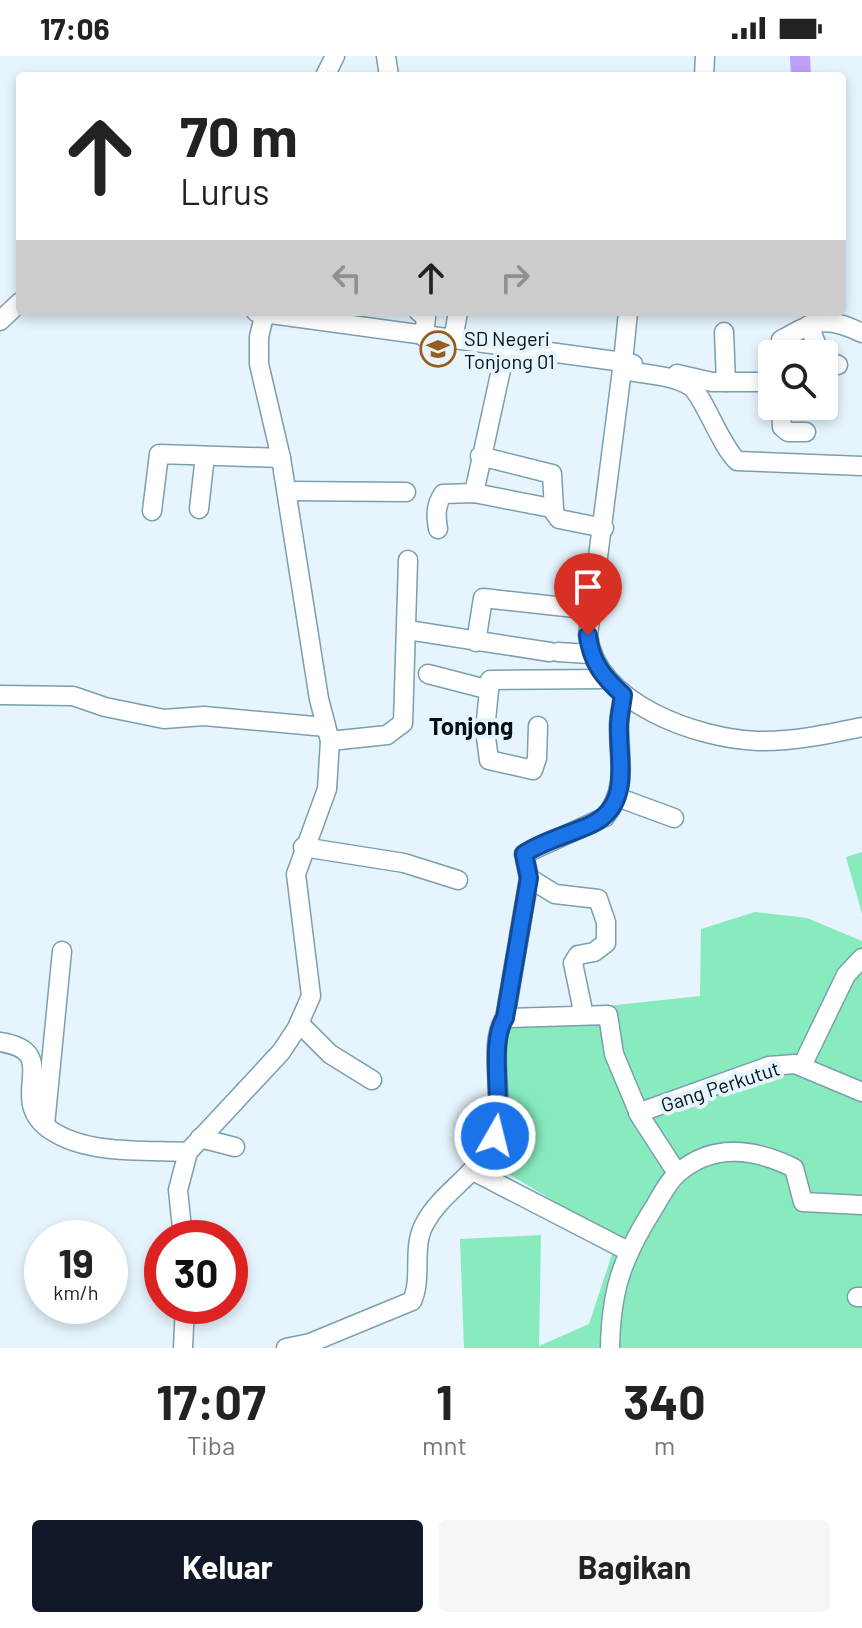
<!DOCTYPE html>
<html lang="id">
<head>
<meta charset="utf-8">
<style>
  :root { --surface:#fff; --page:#f6f6f6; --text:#222; --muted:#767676; --accent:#111827 }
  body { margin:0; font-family:Barlow,sans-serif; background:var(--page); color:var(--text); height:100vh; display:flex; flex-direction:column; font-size:30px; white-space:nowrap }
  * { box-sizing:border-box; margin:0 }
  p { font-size:26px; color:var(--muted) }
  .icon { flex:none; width:44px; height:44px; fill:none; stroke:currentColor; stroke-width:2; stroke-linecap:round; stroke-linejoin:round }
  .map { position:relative; height:1292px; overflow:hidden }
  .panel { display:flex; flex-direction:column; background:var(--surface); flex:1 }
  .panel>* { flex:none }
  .guide { position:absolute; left:16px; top:16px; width:830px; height:244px; border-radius:8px; box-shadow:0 4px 12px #0003; background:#fff; color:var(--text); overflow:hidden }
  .controls { position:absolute; left:758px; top:284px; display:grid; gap:16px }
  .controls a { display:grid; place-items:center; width:80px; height:80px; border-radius:8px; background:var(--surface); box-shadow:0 4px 12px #0003; font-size:40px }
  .speed { position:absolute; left:24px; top:1164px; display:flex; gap:16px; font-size:40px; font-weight:700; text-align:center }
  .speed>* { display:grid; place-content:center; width:104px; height:104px; border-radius:50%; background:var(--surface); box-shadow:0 4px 12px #0003; line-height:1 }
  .speed small { font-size:20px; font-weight:400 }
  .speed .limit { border:12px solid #d22; background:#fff; color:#111 }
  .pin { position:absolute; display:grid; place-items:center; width:68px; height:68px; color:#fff; margin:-82px -34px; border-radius:50% 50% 50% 0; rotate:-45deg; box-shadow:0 0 8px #0007 }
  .pin .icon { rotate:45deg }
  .me { position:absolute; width:88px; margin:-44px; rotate:8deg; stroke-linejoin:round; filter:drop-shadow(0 0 6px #0008) }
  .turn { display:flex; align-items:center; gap:28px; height:168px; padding:0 32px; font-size:36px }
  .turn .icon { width:104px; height:104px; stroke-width:2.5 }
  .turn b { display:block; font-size:56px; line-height:68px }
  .lanes { display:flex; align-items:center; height:76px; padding:0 32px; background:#0003; justify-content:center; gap:40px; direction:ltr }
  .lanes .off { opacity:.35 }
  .eta { display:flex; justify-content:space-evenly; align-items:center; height:136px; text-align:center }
  .eta b { font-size:48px; font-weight:700; line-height:56px }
  .primary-button { display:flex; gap:16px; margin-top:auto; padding:16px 32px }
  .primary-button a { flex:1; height:92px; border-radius:8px; background:var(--accent); color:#fff; font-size:32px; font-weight:700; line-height:92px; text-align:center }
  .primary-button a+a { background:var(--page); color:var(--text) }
  .status { display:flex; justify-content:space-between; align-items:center; height:56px; padding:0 40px; background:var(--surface); direction:ltr }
  .status svg { height:22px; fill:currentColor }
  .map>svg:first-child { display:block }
  .green { fill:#87ebbe }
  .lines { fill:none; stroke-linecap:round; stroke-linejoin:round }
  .river { stroke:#bfa0f9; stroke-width:20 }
  .minor-casing { stroke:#7a9eb2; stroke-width:21 }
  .minor { stroke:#fff; stroke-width:18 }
  .route-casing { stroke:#114b97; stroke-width:20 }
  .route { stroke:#1a73e8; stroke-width:14 }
  .labels { text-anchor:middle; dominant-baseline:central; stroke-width:8; stroke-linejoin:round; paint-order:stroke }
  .poi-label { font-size:20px; fill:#020e14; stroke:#e5f4fd; text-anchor:start }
  .street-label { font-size:20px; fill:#020e14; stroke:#e5f4fd }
  .quarter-label { font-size:24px; font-weight:bold; fill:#020e14; stroke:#e5f4fd }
</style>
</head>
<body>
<div class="status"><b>17:06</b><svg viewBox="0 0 49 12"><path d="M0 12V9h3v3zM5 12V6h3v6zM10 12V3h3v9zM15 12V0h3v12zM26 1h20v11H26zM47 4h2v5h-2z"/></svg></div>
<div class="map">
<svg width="862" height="1292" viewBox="0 0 862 1292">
  <rect width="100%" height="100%" fill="#e5f4fd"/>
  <!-- green -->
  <g class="green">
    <polygon points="862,796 862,858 846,801"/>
    <polygon points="755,856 807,862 862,885 862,1292 464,1292 460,1183 541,1179 539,1290 589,1268 617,1183 487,1105 506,961 700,940 701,873"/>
  </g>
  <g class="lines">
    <!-- river -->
    <polyline class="river" points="800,0 801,20"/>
    <defs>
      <g id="minor">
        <polyline points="386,0 389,20"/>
        <polyline points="325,20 335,0"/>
        <polyline points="704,20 705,0"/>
        <path d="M 256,256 L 623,306 L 588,579 C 595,647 698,683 758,685 C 792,686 829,678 862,671"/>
        <polyline points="419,256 426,261 424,281"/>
        <polyline points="628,256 623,306 633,308"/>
        <polyline points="0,265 20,246"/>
        <polyline points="809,269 820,298"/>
        <polyline points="724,276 726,326"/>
        <polyline points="453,284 458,256"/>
        <path d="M 779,298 L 781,284 C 815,265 825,259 862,277"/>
        <polyline points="824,303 838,309"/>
        <path d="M 622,314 C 642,318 672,319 690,330 C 703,338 719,387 737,405 L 862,410"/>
        <polyline points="677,318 712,326 772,326"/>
        <polyline points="781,350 782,371 788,376 806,376"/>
        <polyline points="480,400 552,418 554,453"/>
        <polyline points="287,435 406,436"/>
        <polyline points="474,437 506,291"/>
        <polyline points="199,453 205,400"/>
        <polyline points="152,455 159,398 281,402"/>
        <path d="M 438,473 C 436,460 435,450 443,438 L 474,437 L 551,452 L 559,463 L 604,472"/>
        <polyline points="414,575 550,596"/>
        <polyline points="476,586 483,542 593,554"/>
        <polyline points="558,596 590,598"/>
        <polyline points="428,618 486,633"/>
        <polyline points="0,639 73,640 105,651 164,663 204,660 326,671"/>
        <polyline points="538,670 537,702 533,714 489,704 485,674 490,624 606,623"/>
        <polyline points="330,685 387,679 403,667 408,504"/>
        <polyline points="617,741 674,762"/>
        <polyline points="303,791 404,807 458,824"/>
        <polyline points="529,822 555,838 598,843 606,866 606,887 594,896 578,899 573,907 582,950 580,957"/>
        <polyline points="505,962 608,959 614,998 640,1060 677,1117"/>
        <polyline points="299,967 330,998 372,1024"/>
        <path d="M 0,986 C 66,996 2,1043 52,1075 C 89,1099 146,1094 188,1096"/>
        <polyline points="802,1010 846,919 862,902"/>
        <polyline points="638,1057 769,1010 795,1008 862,1036"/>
        <polyline points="45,1069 62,895"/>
        <polyline points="200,1082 235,1091"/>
        <polyline points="475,1116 628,1195"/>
        <polyline points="183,1182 178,1134 188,1096 281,996 297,972 311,940 296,818 327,733 330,685 319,643 281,402 259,308 259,281 265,256"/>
        <polyline points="857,1241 862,1241"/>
        <polyline points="183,1292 185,1250"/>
        <path d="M 286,1292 L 310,1287 L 412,1245 C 423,1222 411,1191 425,1167 C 444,1132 483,1117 496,1076 C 505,1044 487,987 505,962 L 529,822 L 524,798 L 605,761 C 628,733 619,704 619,670 C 619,660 622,649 623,639"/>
        <path d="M 610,1292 C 611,1236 621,1205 650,1158 C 659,1145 666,1127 678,1117 C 714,1086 755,1093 794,1112 L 803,1146 L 862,1149"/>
      </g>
    </defs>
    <!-- minor casing -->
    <use href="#minor" class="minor-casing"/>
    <!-- minor -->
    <use href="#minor" class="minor"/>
  </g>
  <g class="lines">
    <defs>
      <path id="route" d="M 495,1080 C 504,1046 488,988 505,962 L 529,822 L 524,798 C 542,785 571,778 592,768 C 632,748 618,706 619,670 C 619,660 622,649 623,639 C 603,621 591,606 588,579"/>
    </defs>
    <!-- route casing -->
    <use href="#route" class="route-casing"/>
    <!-- route -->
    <use href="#route" class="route"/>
  </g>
  <!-- icons -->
  <defs>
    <symbol id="school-ring" viewBox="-11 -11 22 22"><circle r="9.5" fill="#e5f4fd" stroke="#995d1f" stroke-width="1.5"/><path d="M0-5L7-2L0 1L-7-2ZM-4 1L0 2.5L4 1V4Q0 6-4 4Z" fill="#995d1f"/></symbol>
  </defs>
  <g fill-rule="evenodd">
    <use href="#school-ring" x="418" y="273" width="40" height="40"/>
  </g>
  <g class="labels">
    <!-- poi labels -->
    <g class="poi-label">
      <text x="464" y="282">SD Negeri<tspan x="464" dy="23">Tonjong 01</tspan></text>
    </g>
    <!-- street labels -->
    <g class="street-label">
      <text transform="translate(720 1030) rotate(-18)">Gang Perkutut</text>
    </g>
    <!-- quarter labels -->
    <g class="quarter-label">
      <text x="471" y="669">Tonjong</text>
    </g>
  </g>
</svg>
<div class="controls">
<a><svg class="icon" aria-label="search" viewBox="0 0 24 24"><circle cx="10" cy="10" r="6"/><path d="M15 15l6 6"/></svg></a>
</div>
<div class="speed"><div>19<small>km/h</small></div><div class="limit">30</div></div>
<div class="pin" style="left:588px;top:579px;background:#d93025"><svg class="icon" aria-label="arrive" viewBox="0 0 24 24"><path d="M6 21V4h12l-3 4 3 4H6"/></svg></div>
<svg class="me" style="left:495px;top:1080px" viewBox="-20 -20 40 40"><circle r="17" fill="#1a73e8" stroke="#fff" stroke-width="3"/><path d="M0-11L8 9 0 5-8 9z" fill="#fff"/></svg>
<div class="guide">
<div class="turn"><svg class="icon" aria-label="ahead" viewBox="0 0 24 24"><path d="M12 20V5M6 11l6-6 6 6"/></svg><div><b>70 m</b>Lurus</div></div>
<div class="lanes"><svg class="icon off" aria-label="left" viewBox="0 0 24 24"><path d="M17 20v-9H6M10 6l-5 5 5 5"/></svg><svg class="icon" aria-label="ahead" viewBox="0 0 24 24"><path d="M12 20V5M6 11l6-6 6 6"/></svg><svg class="icon off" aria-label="right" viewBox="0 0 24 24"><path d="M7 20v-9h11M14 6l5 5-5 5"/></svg></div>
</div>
</div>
<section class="panel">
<div class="eta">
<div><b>17:07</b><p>Tiba</p></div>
<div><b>1</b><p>mnt</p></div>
<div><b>340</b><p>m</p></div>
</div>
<div class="primary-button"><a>Keluar</a><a>Bagikan</a></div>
</section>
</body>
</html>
